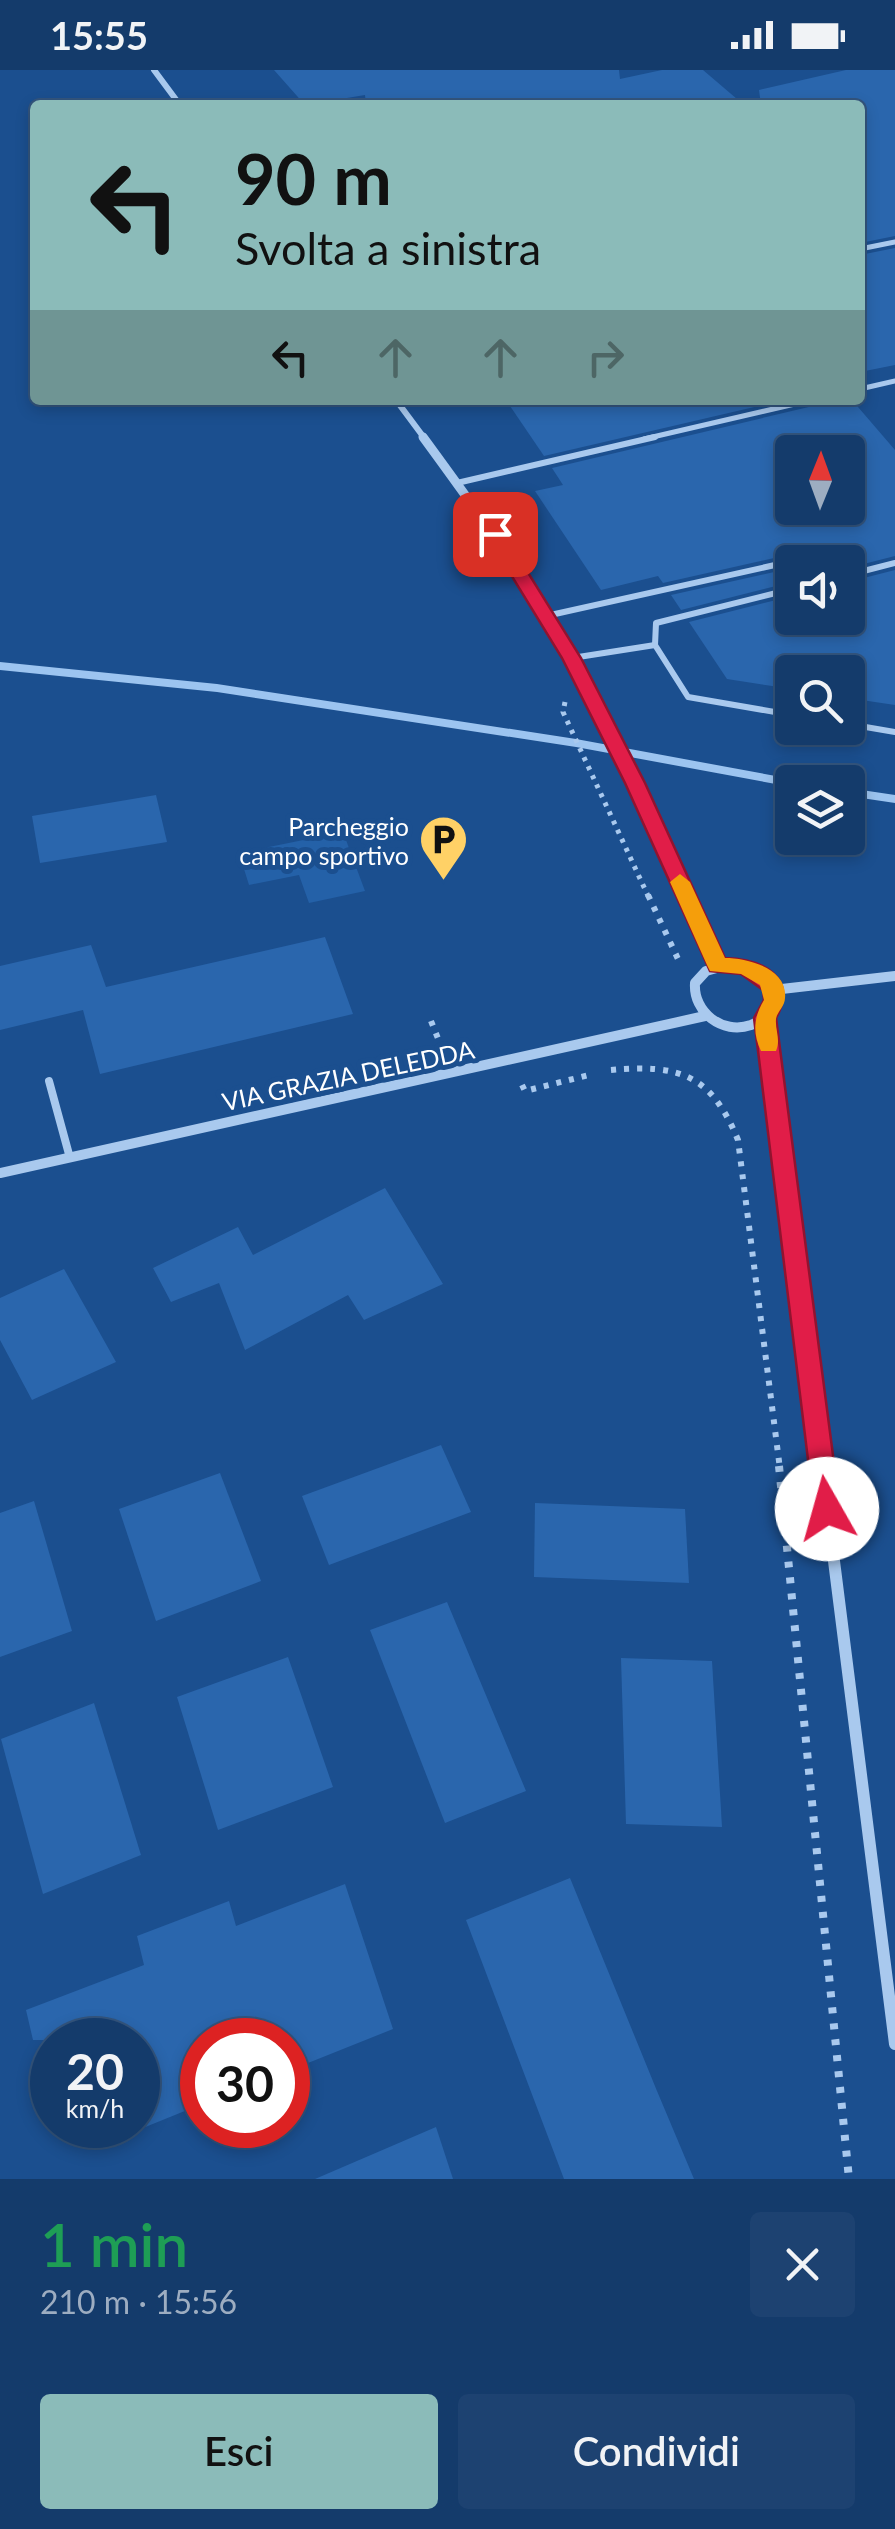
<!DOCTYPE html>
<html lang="it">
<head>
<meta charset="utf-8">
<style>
  :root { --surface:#143b6b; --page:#1d4271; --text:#f1f3f6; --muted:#9dadc1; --line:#33557e; --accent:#8bbbb9 }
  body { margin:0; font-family:Lato,sans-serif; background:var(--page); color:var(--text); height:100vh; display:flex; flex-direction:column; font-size:38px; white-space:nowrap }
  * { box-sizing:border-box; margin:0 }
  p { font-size:32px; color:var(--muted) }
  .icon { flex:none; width:55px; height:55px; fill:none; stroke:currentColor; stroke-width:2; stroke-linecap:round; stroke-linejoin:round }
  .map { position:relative; height:2109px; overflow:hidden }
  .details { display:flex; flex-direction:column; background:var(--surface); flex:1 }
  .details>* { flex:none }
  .hud { position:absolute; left:30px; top:30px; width:835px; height:305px; border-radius:10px; box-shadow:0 5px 15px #0003,0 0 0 2px var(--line); background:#8bbbb9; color:#111; overflow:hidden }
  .needle { width:65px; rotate:1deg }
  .fabs { position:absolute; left:775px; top:365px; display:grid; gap:20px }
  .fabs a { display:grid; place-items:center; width:90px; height:90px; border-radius:10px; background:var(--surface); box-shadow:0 5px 15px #0003,0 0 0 2px var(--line); font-size:50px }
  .speed { position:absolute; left:30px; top:1948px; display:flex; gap:20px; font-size:50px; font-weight:700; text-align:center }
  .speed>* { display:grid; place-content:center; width:130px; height:130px; border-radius:50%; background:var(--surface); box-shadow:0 5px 15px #0003,0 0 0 2px var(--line); line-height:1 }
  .speed small { font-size:25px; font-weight:400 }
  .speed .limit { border:15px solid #d22; background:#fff; color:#111 }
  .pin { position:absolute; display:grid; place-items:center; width:85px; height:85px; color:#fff; margin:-42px; border-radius:20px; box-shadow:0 5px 15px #0006 }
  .me { position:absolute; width:110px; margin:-55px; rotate:353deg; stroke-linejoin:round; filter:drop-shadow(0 0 8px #0008) }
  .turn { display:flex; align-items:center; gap:35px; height:210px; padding:0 40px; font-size:45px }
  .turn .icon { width:130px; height:130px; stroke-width:2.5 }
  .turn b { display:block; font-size:70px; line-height:85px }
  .lanes { display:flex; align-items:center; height:95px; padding:0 40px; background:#0003; justify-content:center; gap:50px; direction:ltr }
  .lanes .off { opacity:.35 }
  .round { display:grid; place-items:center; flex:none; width:105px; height:105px; border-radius:10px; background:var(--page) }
  .headline { display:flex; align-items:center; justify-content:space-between; height:170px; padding:0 40px }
  h1 { font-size:60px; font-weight:600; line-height:75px; color:#1e9e55 }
  .action { display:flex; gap:20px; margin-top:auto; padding:20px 40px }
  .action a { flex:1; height:115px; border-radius:10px; background:var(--accent); color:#111; font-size:40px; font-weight:600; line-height:115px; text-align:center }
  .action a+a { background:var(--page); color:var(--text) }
  .status { display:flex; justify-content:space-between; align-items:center; height:70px; padding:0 50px; background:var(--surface); direction:ltr }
  .status svg { height:28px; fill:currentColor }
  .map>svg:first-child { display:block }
  .green { fill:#2461a8 }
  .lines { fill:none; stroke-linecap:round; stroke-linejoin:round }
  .stream { fill:#9cc4f0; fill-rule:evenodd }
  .building { fill:#2a66ad; fill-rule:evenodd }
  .path-far2 { stroke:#a9c9ee; stroke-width:5; stroke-dasharray:4 6; stroke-linecap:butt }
  .path-far1 { stroke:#a9c9ee; stroke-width:6; stroke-dasharray:5 8; stroke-linecap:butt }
  .path { stroke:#a9c9ee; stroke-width:8; stroke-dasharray:6 10; stroke-linecap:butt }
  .service-far2 { stroke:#a9c9ee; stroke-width:5 }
  .service-far1 { stroke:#a9c9ee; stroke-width:6 }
  .service { stroke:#a9c9ee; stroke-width:8 }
  .minor-far3 { stroke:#a9c9ee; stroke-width:6 }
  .minor-far2 { stroke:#a9c9ee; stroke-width:9 }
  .minor-far1 { stroke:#a9c9ee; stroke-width:10 }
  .minor { stroke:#a9c9ee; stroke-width:12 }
  .route { fill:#e11d48; stroke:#92132f; stroke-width:2.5 }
  .slow { fill:#f59e0b }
  .labels { text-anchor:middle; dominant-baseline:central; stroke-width:10; stroke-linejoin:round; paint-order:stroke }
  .poi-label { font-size:25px; fill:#fff; stroke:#1b4f8f; text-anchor:end }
  .street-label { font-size:25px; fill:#fff; stroke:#1b4f8f }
</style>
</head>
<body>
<div class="status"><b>15:55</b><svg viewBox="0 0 49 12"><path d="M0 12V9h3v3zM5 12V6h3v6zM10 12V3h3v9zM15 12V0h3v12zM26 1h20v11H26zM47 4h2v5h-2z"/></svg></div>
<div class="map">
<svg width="895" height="2109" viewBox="0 0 895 2109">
  <rect width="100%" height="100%" fill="#1b4f8f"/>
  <!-- green -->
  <polygon class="green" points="343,762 365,821 309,833 299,805 249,815 239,783"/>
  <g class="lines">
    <!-- stream -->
    <g class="stream">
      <polygon points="0,592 217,614 576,669 792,709 798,712 792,712 792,717 576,677 217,622 0,600"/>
      <polygon points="848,718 895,725 895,733 848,726"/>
    </g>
  </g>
  <!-- building -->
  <g class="building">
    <polygon points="274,0 619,0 620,9 662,0 703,0 744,35 366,35 365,25 305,35"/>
    <polygon points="846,0 895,0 895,166 860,173 860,35 761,35 759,20"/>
    <polygon points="895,178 895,295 860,302 860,185"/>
    <polygon points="506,330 784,330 544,386"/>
    <path d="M 818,330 L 852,330 L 895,380 L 895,486 L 848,498 L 848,492 L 818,492 L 843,485 L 844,477 L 836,474 L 663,513 L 658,506 L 601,520 L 535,421 L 563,415 L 552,398 L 813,336 ZM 792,382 L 848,382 L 848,438 L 792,438 Z"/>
    <polygon points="792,498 792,512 681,540 671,525"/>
    <polygon points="895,500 895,635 848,628 848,602 792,602 792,619 727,609 689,552 792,526 792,548 848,548 848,512"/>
    <polygon points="156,725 167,772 40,793 32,746"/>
    <polygon points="325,867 353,944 100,1004 83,940 0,960 0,896 91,875 106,917"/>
    <polygon points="385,1118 443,1214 364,1250 348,1225 245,1280 219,1213 171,1232 153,1198 238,1157 253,1185"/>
    <polygon points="64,1199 116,1292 32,1330 0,1270 0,1228"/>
    <polygon points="441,1375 471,1442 329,1495 302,1426"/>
    <polygon points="220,1403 261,1511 156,1551 119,1439"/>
    <polygon points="34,1431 72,1561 0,1587 0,1443"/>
    <polygon points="535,1433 685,1439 689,1513 534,1507"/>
    <polygon points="447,1532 526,1721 445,1753 370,1560"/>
    <polygon points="288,1587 333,1717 218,1760 177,1627"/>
    <polygon points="621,1588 712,1591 722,1757 626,1754"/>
    <polygon points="94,1633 141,1785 43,1824 1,1669"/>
    <polygon points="570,1808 657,2021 694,2109 564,2109 466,1850"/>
    <polygon points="345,1814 393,1959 288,2001 288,1970 202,1970 202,2034 138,2060 138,1970 33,1970 26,1940 144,1895 137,1866 229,1831 236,1856"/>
    <polygon points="436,2057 453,2109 315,2109"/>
  </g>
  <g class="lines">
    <!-- path-far2 -->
    <polyline class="path-far2" points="565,632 563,642 649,828"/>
    <!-- path-far1 -->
    <g class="path-far1">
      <polyline points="648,825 678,889"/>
      <polyline points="431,951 441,976"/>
      <path d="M 611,1000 C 679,994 711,1004 738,1070 L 780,1399"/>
      <polyline points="522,1015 525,1021 589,1005"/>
    </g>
    <!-- path -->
    <polyline class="path" points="779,1396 849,2109"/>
    <!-- service-far2 -->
    <g class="service-far2">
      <polyline points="860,179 895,172"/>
      <polyline points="860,319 895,311"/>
      <polyline points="644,369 812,330"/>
    </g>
    <!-- service-far1 -->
    <g class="service-far1">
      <polyline points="457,413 655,367"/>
      <polyline points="848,505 895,493"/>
      <polyline points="792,519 656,553 655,575 688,627 792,645"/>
      <polyline points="546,546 838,481"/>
      <polyline points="572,588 655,575"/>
      <polyline points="848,654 895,662"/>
    </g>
    <!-- service -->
    <polyline class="service" points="49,1011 70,1088"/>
    <!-- minor-far3 -->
    <g class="minor-far3">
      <polyline points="154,0 180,35"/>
      <polyline points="396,330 425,369"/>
    </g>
    <!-- minor-far2 -->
    <path class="minor-far2" d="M 423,367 C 475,438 528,511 572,588 C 615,665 652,747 688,828"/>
    <!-- minor-far1 -->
    <g class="minor-far1">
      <polyline points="687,825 718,895"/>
      <path d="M 731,894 L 758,902 L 773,920 L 772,940 C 766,945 759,952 751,955 C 722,965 693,942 695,913 L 706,901 Z"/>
      <polyline points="773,920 895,906"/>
      <polyline points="765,948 822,1399"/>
      <polyline points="0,1103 705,946"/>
    </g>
    <!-- minor -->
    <polyline class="minor" points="822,1396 895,1974"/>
  </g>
  <!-- route -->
  <path class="route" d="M 495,459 L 504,464 L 581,588 L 645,713 L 725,888 C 762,889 799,907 776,948 L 840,1439 L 837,1448 L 827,1451 L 818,1448 L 814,1439 L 754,948 L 764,930 L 763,920 L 741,904 L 710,901 L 625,713 L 562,588 L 486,464 Z"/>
  <!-- slow -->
  <path class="slow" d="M 680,804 L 690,812 L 725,888 C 747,888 788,898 785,928 C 785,936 777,942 776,949 C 775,961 781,969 776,981 L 761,981 C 752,962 754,947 764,930 L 760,915 L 741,904 L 710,901 L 707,895 L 670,812 Z"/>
  <!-- icons -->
  <defs>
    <symbol id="parking-pin" viewBox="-11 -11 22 30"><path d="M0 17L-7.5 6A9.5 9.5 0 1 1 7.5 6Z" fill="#ffd166" stroke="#1b4f8f"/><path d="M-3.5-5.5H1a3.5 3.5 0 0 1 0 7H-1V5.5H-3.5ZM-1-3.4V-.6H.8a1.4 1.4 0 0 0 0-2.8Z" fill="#111"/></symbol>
  </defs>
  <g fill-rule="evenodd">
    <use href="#parking-pin" x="416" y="742" width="55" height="75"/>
  </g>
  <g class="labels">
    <!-- poi labels -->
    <g class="poi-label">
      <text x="409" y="756">Parcheggio<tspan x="409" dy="29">campo sportivo</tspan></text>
    </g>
    <!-- street labels -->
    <g class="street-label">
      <text transform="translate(348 1005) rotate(-12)">VIA GRAZIA DELEDDA</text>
    </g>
  </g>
</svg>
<div class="fabs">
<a><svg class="needle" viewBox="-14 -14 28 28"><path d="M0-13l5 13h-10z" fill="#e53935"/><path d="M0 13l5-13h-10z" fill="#9dadc1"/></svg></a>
<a><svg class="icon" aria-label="sound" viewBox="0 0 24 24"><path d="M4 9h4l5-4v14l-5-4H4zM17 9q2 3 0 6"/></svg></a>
<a><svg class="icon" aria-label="search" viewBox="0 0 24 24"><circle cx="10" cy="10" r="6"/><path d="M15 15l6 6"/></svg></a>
<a><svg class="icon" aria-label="layers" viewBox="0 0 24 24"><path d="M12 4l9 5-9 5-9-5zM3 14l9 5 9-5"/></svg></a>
</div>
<div class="speed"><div>20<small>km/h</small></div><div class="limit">30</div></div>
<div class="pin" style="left:495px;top:464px;background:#d93025"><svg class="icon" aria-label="arrive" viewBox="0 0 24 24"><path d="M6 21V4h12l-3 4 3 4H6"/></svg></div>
<svg class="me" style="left:827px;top:1439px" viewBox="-20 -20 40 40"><circle r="19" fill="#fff"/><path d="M0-13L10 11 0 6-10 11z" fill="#e11d48"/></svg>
<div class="hud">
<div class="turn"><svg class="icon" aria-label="left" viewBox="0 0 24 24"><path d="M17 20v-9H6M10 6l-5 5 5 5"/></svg><div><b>90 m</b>Svolta a sinistra</div></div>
<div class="lanes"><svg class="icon" aria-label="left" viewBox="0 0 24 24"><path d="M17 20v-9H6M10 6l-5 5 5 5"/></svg><svg class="icon off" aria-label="ahead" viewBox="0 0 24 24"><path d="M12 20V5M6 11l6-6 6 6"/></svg><svg class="icon off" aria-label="ahead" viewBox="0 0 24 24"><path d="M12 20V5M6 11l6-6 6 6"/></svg><svg class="icon off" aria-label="right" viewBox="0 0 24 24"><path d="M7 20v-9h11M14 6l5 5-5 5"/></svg></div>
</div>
</div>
<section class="details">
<div class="headline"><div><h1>1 min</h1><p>210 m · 15:56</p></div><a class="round"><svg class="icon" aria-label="close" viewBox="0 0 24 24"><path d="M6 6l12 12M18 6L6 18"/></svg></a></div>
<div class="action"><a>Esci</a><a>Condividi</a></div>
</section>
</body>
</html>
